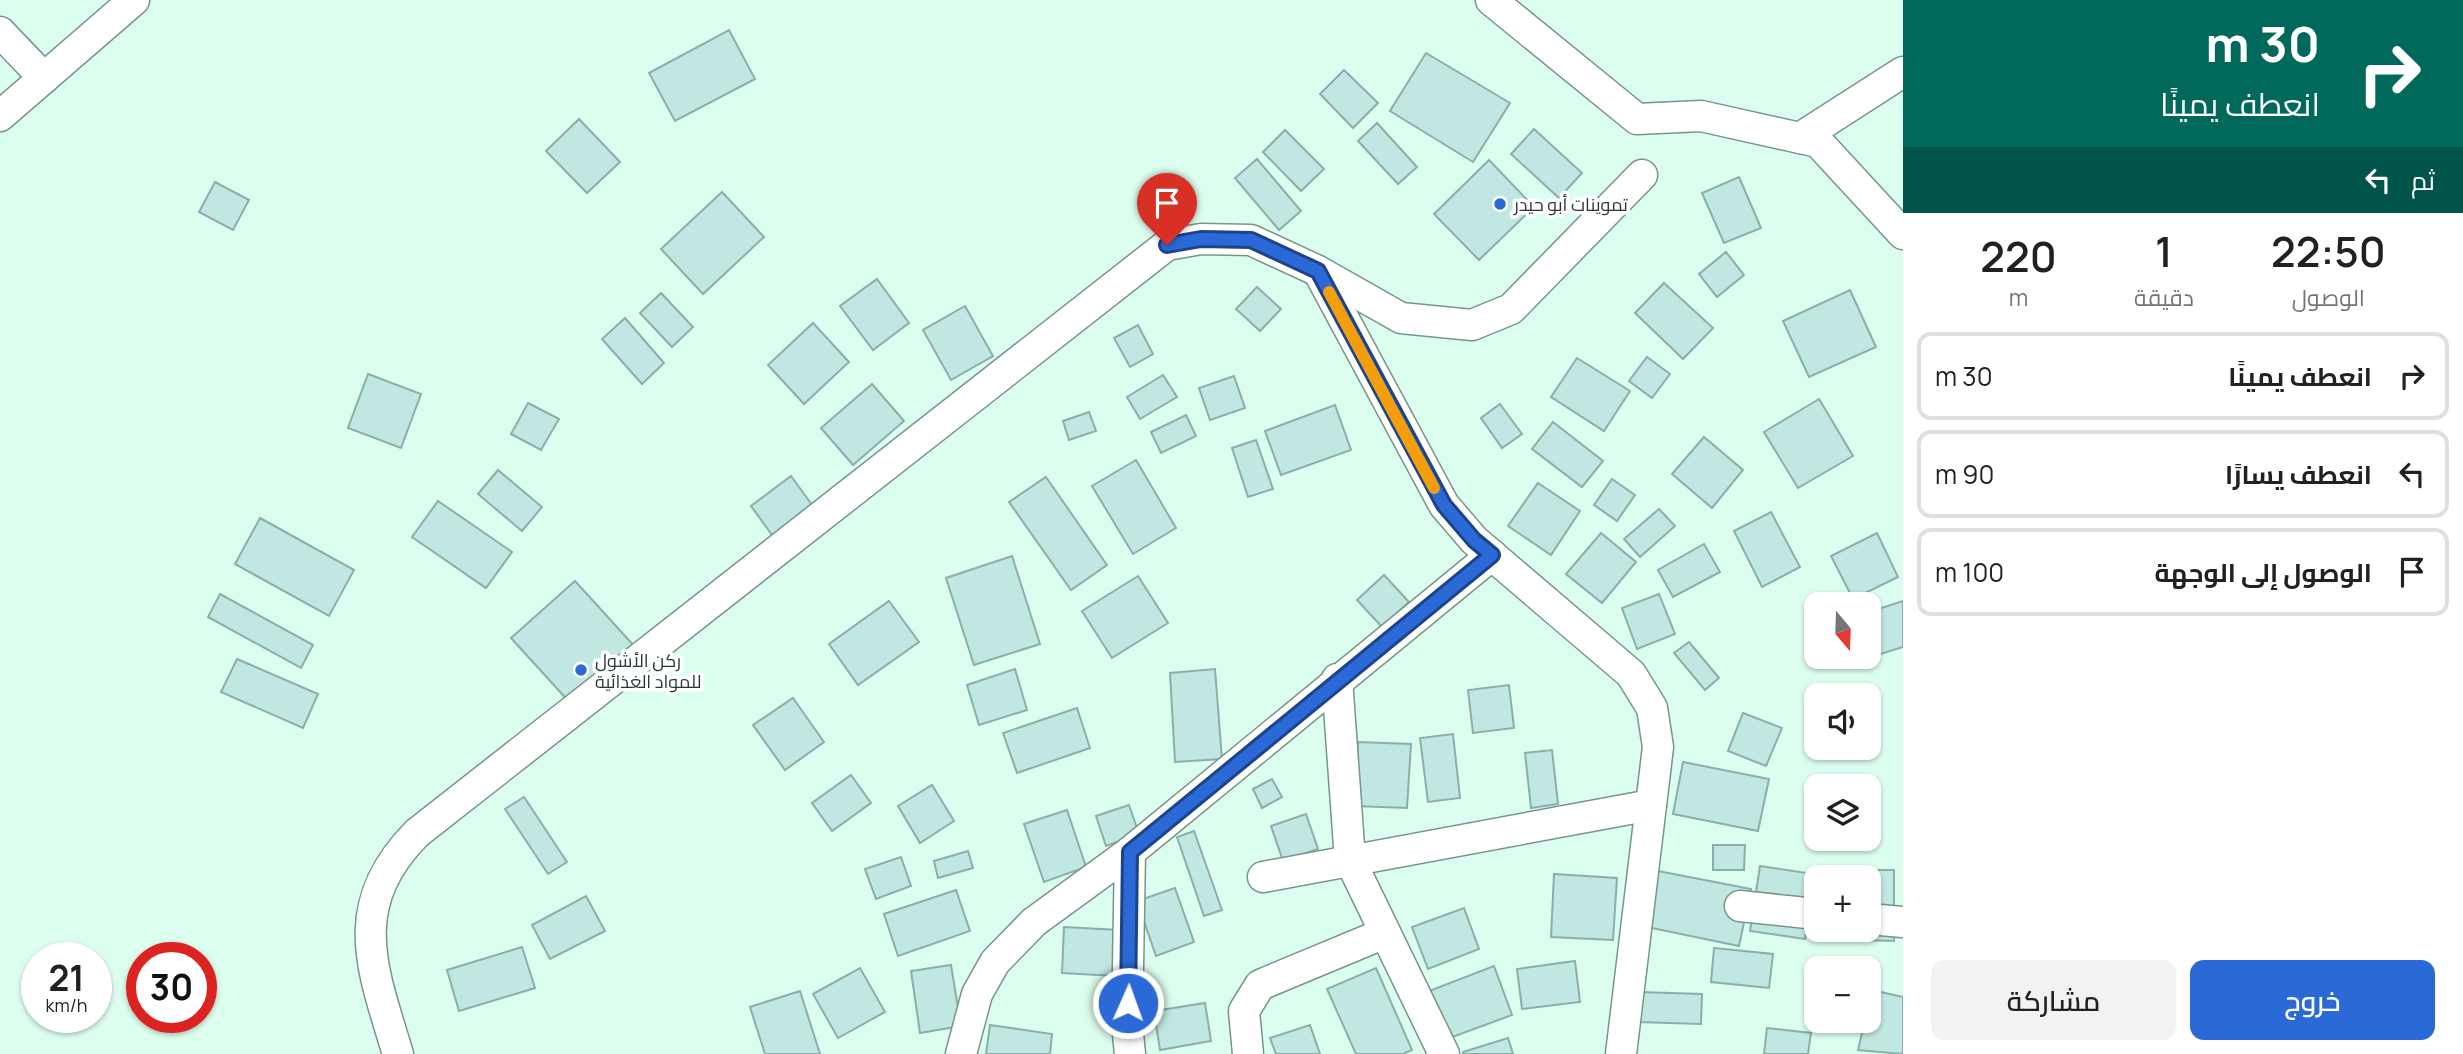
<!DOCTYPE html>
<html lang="ar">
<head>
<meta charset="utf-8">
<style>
  :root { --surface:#fff; --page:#f2f2f2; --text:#202124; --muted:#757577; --line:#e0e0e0; --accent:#2a69d6 }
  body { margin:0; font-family:Manrope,Cairo,sans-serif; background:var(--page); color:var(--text); direction:rtl; height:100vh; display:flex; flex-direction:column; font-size:26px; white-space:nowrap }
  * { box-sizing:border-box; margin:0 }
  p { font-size:23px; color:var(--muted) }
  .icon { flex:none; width:38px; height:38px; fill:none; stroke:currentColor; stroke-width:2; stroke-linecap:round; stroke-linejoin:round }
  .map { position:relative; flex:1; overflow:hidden; direction:ltr }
  .panel { display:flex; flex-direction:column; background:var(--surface); width:560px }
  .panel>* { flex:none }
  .guide { background:#00695c; color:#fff; overflow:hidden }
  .needle { width:46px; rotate:161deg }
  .buttons { position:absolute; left:1804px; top:592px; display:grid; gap:14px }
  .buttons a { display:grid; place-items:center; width:77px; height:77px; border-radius:14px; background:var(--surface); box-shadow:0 2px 5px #0004; font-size:35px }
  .speed { position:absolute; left:21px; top:942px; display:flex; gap:14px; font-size:35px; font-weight:700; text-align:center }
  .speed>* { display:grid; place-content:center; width:91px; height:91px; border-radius:50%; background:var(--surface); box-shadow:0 2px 5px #0004; line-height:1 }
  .speed small { font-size:18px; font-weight:400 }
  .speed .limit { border:10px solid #d22; background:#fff; color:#111 }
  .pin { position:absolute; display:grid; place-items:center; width:60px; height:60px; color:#fff; margin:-72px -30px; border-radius:50% 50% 50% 0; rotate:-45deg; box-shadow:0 0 7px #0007 }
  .pin .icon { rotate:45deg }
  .me { position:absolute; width:77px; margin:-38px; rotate:2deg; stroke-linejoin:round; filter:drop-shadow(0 0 5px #0008) }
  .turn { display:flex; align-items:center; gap:24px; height:147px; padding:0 28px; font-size:32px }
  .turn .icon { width:91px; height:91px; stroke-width:2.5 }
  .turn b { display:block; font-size:49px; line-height:60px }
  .then { display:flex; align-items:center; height:66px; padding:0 28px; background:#0003; gap:14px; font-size:26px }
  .eta { display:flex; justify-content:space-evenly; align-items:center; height:119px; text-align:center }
  .eta b { font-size:42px; font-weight:600; line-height:49px }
  .primary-button { display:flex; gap:14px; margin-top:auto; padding:14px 28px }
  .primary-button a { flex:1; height:80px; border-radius:14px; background:var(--accent); color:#fff; font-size:28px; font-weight:600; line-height:80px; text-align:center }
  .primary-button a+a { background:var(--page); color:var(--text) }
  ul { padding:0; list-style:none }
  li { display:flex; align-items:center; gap:21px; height:88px; margin:0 14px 10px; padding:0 14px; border:4px solid var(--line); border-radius:14px }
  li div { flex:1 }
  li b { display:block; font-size:26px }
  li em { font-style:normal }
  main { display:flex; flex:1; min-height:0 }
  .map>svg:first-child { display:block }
  .building { fill:#c0e7e1; stroke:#8aafa9; stroke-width:2 }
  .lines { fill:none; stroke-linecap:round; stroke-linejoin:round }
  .street-casing { stroke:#779688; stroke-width:33 }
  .street { stroke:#fff; stroke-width:30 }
  .route-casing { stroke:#1b448b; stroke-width:18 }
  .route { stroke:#2a69d6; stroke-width:12 }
  .slow { stroke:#f59e0b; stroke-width:12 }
  .poi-dot { fill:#2a69d6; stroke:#fff; stroke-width:2.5 }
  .labels { text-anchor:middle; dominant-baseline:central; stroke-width:7; stroke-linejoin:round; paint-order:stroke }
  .poi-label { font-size:18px; fill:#2b3832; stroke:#fff; text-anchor:start }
</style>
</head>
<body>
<main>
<section class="panel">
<div class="guide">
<div class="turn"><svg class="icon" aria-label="right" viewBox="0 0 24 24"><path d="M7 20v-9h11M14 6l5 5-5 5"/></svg><div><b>30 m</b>انعطف يمينًا</div></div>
<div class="then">ثم<svg class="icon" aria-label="left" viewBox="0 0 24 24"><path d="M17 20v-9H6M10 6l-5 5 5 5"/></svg></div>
</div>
<div class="eta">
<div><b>22:50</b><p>الوصول</p></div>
<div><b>1</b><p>دقيقة</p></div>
<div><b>220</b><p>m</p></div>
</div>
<ul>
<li><svg class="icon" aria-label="right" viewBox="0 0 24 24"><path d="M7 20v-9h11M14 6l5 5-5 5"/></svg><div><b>انعطف يمينًا</b></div><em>30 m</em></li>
<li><svg class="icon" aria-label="left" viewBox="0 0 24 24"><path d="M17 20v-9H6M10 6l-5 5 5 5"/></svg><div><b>انعطف يسارًا</b></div><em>90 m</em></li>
<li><svg class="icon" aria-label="arrive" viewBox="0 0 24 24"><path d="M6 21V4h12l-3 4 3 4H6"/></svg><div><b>الوصول إلى الوجهة</b></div><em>100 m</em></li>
</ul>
<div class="primary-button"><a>خروج</a><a>مشاركة</a></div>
</section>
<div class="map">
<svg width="1903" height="1054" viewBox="0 0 1903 1054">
  <rect width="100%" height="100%" fill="#dcfeee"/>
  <!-- building -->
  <g class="building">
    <polygon points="729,30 755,79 675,121 649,73"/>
    <polygon points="1426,53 1510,103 1473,162 1390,111"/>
    <polygon points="1344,70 1378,103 1353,128 1320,94"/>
    <polygon points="579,119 620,162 587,193 546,151"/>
    <polygon points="1377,123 1417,167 1398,184 1358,141"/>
    <polygon points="1534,129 1582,173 1559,198 1511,154"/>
    <polygon points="1285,130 1324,169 1301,191 1263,152"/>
    <polygon points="1257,159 1301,211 1279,230 1235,178"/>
    <polygon points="1489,160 1534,207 1479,260 1434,214"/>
    <polygon points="1739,177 1761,228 1724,243 1702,193"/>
    <polygon points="215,182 249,200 233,230 199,212"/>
    <polygon points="722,192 764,237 703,294 661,249"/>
    <polygon points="1726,252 1744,275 1717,297 1699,274"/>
    <polygon points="877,279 909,323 873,350 840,306"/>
    <polygon points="1664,283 1713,328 1683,359 1635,313"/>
    <polygon points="1257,287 1281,309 1260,331 1236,309"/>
    <polygon points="1850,290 1876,347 1809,377 1783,321"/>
    <polygon points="661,293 693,327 672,347 640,313"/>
    <polygon points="965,306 993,356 951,380 923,330"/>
    <polygon points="625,318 664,363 642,384 602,339"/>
    <polygon points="813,323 849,362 804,404 768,365"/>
    <polygon points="1138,325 1153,354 1130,367 1114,338"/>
    <polygon points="1647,357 1670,374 1652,398 1629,381"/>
    <polygon points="1577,358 1630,391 1604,431 1551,397"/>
    <polygon points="368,374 421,394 401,448 348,428"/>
    <polygon points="1163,375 1177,397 1140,419 1127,397"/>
    <polygon points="1234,376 1245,408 1210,420 1199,388"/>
    <polygon points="872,384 904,421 853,465 821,428"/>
    <polygon points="1819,399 1853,456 1798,488 1764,432"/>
    <polygon points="528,403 559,419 541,450 511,434"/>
    <polygon points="1500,404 1522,434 1502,448 1481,418"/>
    <polygon points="1335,405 1351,450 1281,475 1265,431"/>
    <polygon points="1089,412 1096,431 1069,440 1063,421"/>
    <polygon points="1186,415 1196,436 1161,453 1151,432"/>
    <polygon points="1553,422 1603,461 1582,487 1532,449"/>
    <polygon points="1704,437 1743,470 1712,508 1672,474"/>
    <polygon points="1256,440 1273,489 1248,497 1232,448"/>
    <polygon points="1136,460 1176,528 1133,554 1092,486"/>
    <polygon points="498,470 542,507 522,531 478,494"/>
    <polygon points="791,476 815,509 775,539 751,506"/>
    <polygon points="1046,477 1107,565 1071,590 1009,502"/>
    <polygon points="1612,479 1635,495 1617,521 1594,505"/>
    <polygon points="1538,483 1580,511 1551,555 1508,526"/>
    <polygon points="438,501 512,552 486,588 412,537"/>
    <polygon points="1659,509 1675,526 1640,557 1624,539"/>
    <polygon points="1771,512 1800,567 1762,587 1734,531"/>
    <polygon points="260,518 354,570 329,616 235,564"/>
    <polygon points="1601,533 1636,562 1602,603 1566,574"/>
    <polygon points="1877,533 1898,577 1853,599 1831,556"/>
    <polygon points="1704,544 1720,572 1673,597 1658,570"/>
    <polygon points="1012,556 1040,644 974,665 946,578"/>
    <polygon points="1384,575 1409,602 1382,627 1357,600"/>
    <polygon points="1138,576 1168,623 1112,658 1082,611"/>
    <polygon points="575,581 636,648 572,705 511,638"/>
    <polygon points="220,594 313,645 301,668 208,617"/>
    <polygon points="1659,594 1675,634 1637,649 1622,608"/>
    <polygon points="889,601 919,642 858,685 829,644"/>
    <polygon points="1903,601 1903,647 1874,656 1869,640 1869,612"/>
    <polygon points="1689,642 1719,678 1705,690 1674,653"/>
    <polygon points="237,659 318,694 303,728 221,692"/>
    <polygon points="1015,669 1027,710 979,725 967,685"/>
    <polygon points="1215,669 1222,759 1175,762 1170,673"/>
    <polygon points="1509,685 1514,728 1473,733 1468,690"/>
    <polygon points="793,698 824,742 785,770 753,725"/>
    <polygon points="1077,708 1090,748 1017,773 1003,733"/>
    <polygon points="1743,713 1782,728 1766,766 1728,751"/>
    <polygon points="1453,734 1460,798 1428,802 1420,738"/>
    <polygon points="1358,742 1411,744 1407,808 1355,806"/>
    <polygon points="1552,750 1558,804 1531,808 1525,753"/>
    <polygon points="1683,762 1769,779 1758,831 1673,814"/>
    <polygon points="851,775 871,803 832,831 812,803"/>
    <polygon points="1272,779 1282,797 1262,808 1253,789"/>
    <polygon points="932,785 954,821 920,843 898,806"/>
    <polygon points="524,797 567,862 548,874 505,809"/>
    <polygon points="1129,805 1139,834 1106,846 1096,816"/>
    <polygon points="1067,810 1086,867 1044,882 1024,824"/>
    <polygon points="1306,814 1318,849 1283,861 1271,826"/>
    <polygon points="1194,831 1222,910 1204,916 1177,837"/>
    <polygon points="1713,845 1745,845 1744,870 1713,870"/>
    <polygon points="968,851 973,868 938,878 934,861"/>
    <polygon points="901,857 911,886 876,899 865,869"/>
    <polygon points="1760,866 1814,874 1805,939 1750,931"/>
    <polygon points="1863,870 1894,870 1894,941 1863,940 1863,929 1869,929 1869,877 1863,877"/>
    <polygon points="1658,871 1751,889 1739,946 1647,927"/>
    <polygon points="1554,874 1617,878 1613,940 1551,937"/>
    <polygon points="1175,888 1194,942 1156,956 1137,901"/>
    <polygon points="956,890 970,931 898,956 884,914"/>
    <polygon points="586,896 605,931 550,959 532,925"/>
    <polygon points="1464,908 1479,949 1428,969 1412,927"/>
    <polygon points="1064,927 1119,930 1116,976 1062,973"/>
    <polygon points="522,947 535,988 459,1011 447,970"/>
    <polygon points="1714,948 1773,954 1769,988 1711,982"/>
    <polygon points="1575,961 1580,1002 1522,1009 1517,969"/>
    <polygon points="951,965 961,1026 920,1033 911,971"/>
    <polygon points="1494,966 1512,1015 1447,1039 1429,991"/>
    <polygon points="860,968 885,1012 838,1038 813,994"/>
    <polygon points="1376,968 1412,1050 1403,1054 1356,1054 1327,989"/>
    <polygon points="1872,990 1903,997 1903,1054 1858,1050 1865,1020 1869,1020"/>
    <polygon points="800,991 820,1054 765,1054 750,1007"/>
    <polygon points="1639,992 1702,994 1701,1024 1638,1022"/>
    <polygon points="1205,1003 1211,1041 1160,1050 1154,1011"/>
    <polygon points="990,1025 1052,1034 1050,1054 986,1054"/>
    <polygon points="1310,1025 1320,1054 1276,1054 1270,1038"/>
    <polygon points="1767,1028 1811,1033 1808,1054 1764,1054"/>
    <polygon points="1508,1038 1513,1054 1463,1054 1463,1052"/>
  </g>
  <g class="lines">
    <defs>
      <g id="street">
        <polyline points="1491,0 1637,119 1701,116 1818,142 1903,234"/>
        <polyline points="0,32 44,78"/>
        <polyline points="0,116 134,0"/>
        <polyline points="1800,138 1903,72"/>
        <polyline points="1318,271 1444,505 1474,540 1631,674 1652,708 1658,747 1621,1054"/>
        <polyline points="1337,679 1350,860 1444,1054"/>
        <polyline points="1263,877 1651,805"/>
        <polyline points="1740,906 1816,914"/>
        <polyline points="1869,919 1903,922"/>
        <path d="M 398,1054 C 372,968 345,906 417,833 L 1167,245 L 1201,239 L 1251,240 L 1318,271 L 1401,318 L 1472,325 L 1511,309 L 1642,175"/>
        <polyline points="961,1054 977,994 995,962 1034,922 1130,852 1492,555"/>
        <polyline points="1130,1054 1127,1024 1130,852"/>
        <polyline points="1248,1054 1244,1011 1260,985 1385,933"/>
      </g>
    </defs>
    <!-- street casing -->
    <use href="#street" class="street-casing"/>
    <!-- street -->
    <use href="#street" class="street"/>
  </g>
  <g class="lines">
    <defs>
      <polyline id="route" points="1128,1003 1130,852 1492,555 1474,540 1444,505 1318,271 1251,240 1201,239 1167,245"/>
    </defs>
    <!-- route casing -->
    <use href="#route" class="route-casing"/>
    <!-- route -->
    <use href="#route" class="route"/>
    <!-- slow -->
    <polyline class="slow" points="1329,292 1434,488"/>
  </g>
  <!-- markers -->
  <g class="poi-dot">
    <circle cx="1500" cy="204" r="7"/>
    <circle cx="581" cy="670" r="7"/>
  </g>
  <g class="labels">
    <!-- poi labels -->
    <g class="poi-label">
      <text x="1514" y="204">تموينات أبو حيدر</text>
      <text x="595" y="660">ركن الأشول<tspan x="595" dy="21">للمواد الغذائية</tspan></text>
    </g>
  </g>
</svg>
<div class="buttons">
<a><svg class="needle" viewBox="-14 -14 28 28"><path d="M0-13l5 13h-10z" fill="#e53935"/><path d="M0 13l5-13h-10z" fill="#757577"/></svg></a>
<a><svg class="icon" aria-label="sound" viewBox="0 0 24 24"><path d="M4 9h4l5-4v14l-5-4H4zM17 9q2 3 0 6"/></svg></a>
<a><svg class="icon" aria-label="layers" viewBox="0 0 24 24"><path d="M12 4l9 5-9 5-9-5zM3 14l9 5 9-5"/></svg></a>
<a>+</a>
<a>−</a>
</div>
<div class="speed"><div>21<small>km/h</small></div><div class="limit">30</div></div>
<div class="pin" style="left:1167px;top:245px;background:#d93025"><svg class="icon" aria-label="arrive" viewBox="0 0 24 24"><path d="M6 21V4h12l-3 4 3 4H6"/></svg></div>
<svg class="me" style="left:1128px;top:1003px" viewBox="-20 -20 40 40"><circle r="17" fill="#2a69d6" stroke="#fff" stroke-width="3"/><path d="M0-11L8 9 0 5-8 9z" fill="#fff"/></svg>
</div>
</main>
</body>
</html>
